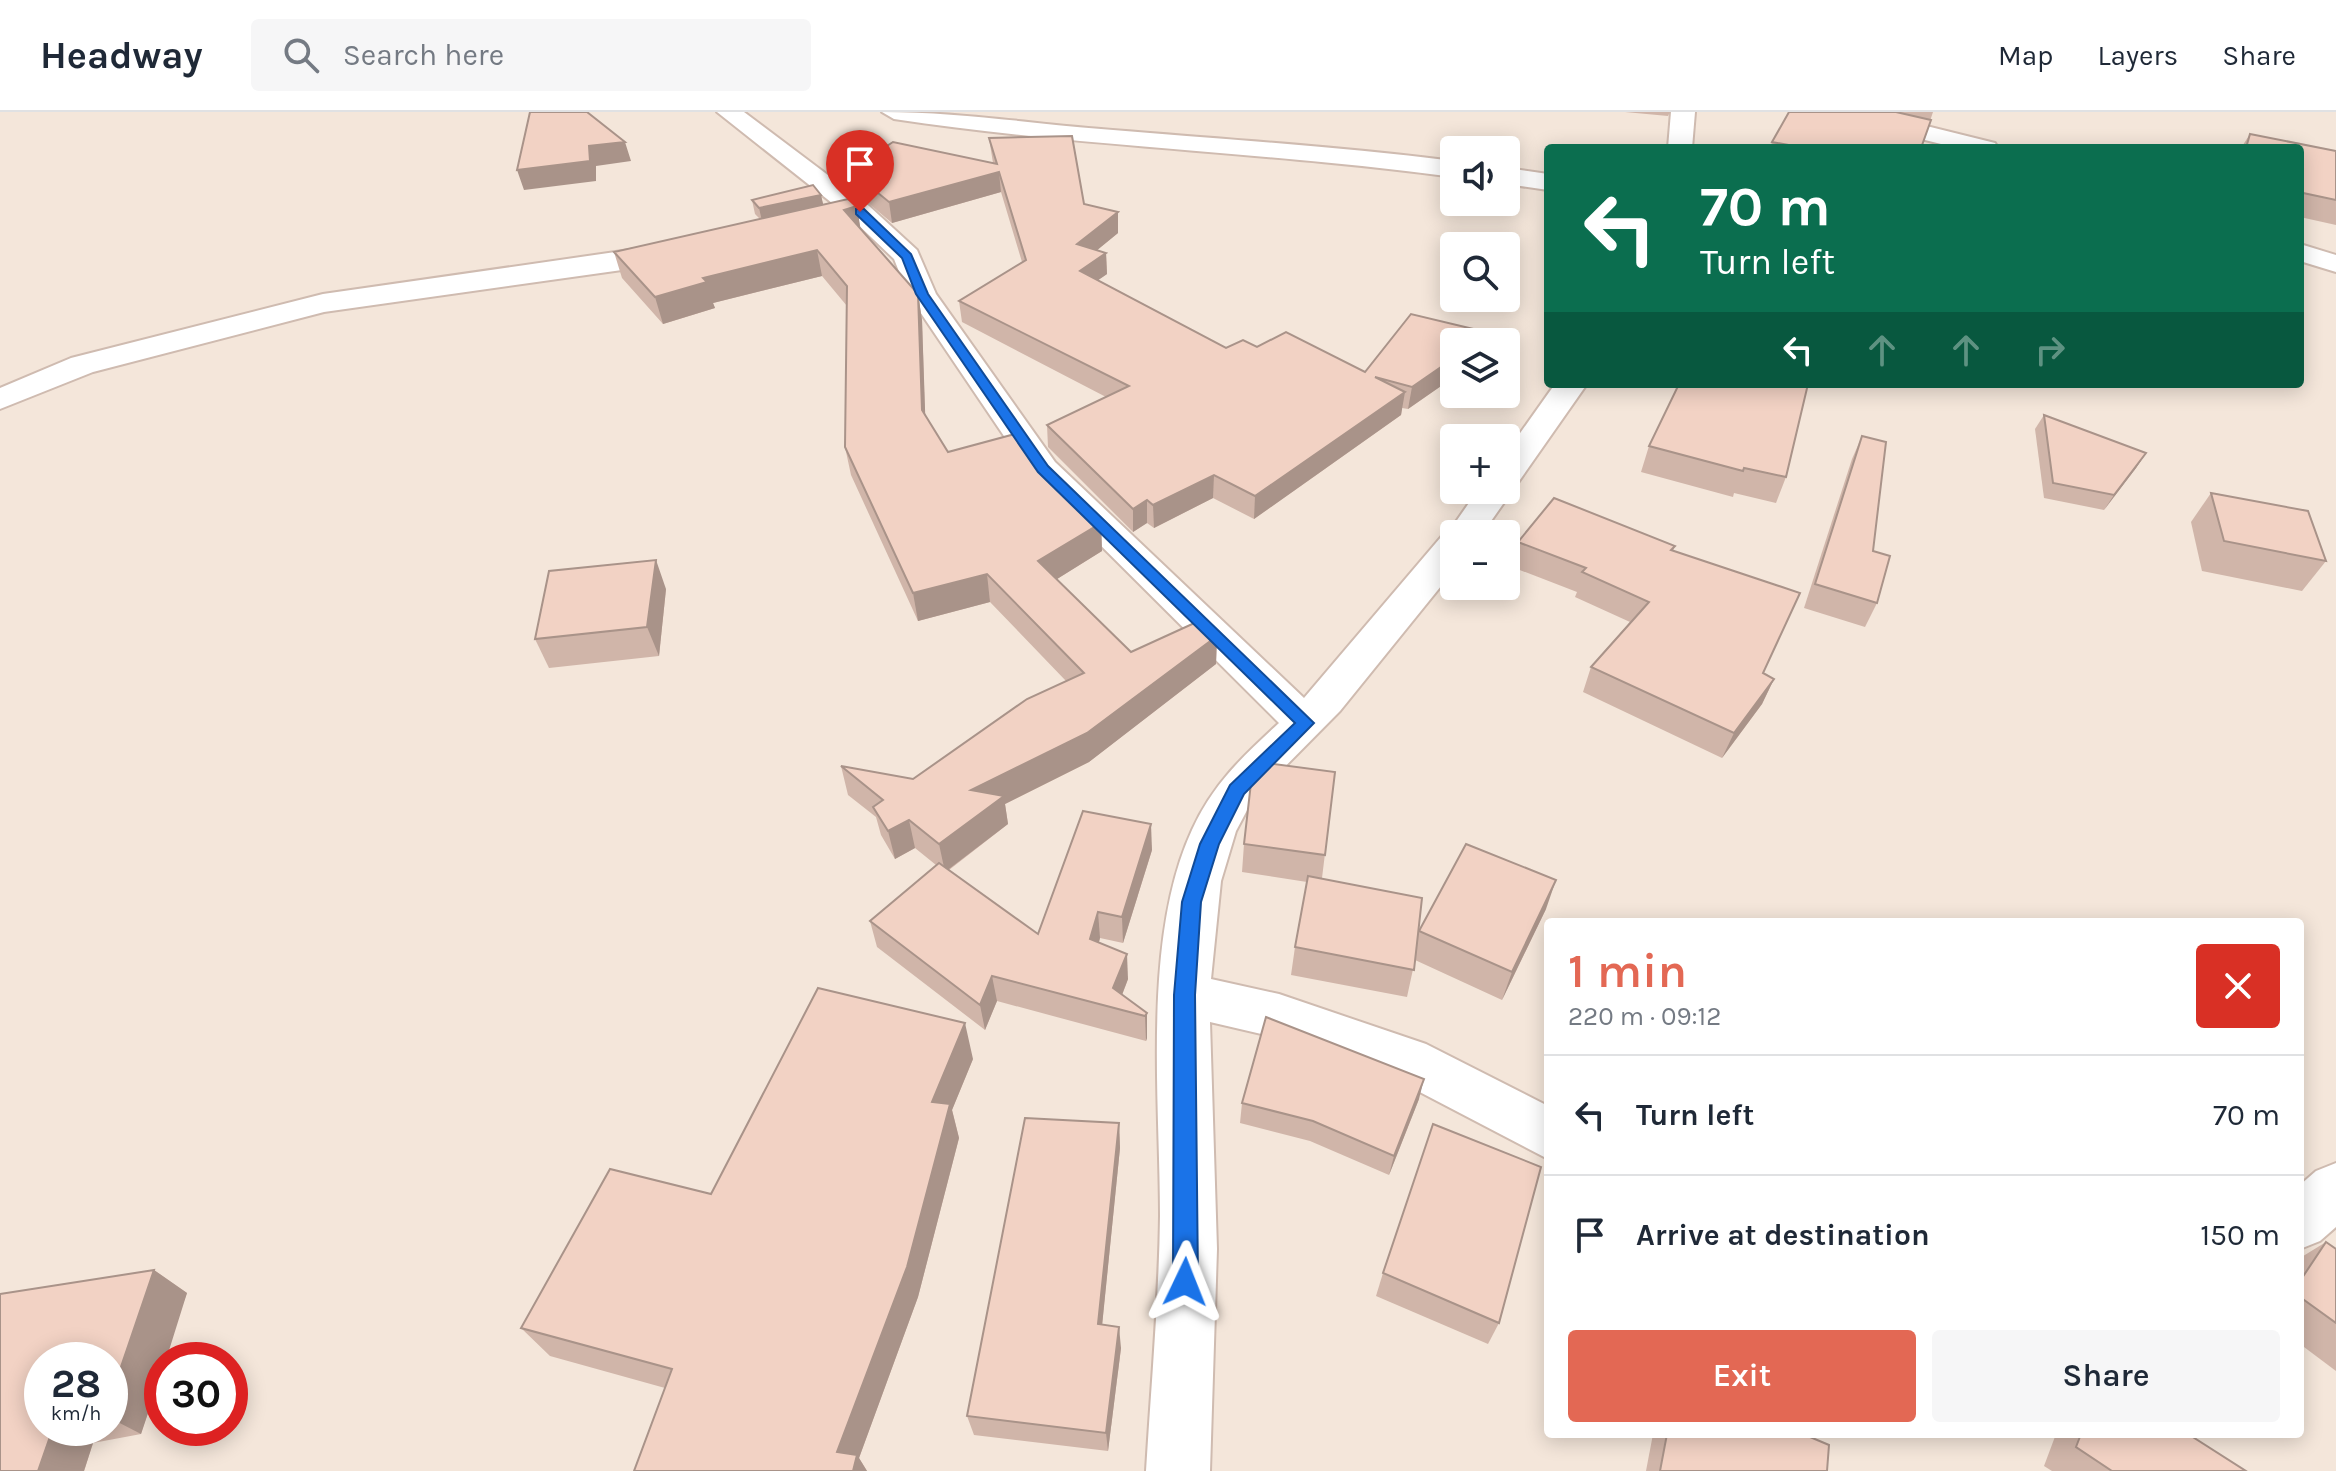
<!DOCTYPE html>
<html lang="en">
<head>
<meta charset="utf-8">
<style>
  :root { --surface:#fff; --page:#f6f6f7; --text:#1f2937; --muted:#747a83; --line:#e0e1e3; --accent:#e36854 }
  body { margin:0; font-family:Karla,sans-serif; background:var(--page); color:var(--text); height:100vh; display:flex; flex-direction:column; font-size:30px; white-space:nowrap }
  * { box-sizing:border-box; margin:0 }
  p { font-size:26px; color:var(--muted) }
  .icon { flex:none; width:44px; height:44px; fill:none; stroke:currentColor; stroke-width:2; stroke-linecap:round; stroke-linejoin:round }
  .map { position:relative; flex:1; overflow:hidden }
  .side { position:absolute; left:1544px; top:806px; width:760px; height:520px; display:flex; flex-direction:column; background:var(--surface); border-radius:8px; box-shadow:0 4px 20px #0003 }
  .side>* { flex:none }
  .banner { position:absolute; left:1544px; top:32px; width:760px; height:244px; border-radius:8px; box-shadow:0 4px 20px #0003; background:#0b6e4f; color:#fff; overflow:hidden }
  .buttons { position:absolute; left:1440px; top:24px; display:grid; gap:16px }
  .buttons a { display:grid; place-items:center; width:80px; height:80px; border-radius:8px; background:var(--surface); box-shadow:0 4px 20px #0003; font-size:40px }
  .speed { position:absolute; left:24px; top:1230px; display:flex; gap:16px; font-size:40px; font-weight:700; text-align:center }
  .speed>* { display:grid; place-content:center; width:104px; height:104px; border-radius:50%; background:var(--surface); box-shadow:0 4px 20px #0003; line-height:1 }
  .speed small { font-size:20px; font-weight:400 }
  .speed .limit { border:12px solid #d22; background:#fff; color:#111 }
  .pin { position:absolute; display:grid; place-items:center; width:68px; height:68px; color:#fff; margin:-82px -34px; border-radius:50% 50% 50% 0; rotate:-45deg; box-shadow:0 0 8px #0007 }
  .pin .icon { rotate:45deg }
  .me { position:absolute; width:88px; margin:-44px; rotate:2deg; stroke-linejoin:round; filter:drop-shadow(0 0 6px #0008) }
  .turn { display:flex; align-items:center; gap:28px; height:168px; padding:0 24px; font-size:36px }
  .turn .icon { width:104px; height:104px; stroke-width:2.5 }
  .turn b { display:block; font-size:56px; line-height:68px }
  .lanes { display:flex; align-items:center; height:76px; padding:0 24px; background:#0003; justify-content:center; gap:40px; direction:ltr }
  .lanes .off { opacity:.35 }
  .round { display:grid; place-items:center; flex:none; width:84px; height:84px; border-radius:8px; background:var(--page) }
  .summary { display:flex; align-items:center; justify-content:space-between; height:136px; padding:0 24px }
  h1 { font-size:48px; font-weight:600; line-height:60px; color:var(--accent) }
  .cta { display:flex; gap:16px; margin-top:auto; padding:16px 24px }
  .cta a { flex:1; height:92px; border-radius:8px; background:var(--accent); color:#fff; font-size:32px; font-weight:600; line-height:92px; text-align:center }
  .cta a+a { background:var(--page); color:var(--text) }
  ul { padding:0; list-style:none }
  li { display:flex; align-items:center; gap:24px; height:120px; padding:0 24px; border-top:2px solid var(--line) }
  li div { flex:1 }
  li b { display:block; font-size:30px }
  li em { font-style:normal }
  header { display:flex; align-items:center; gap:48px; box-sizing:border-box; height:112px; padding:0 40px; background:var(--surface); border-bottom:2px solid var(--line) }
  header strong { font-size:38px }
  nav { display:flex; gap:44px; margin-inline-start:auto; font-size:28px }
  .search { width:560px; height:72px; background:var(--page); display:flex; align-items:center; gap:20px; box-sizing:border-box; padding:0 28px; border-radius:8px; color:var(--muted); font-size:30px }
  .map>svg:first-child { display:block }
  .residential { fill:#f4e6da; fill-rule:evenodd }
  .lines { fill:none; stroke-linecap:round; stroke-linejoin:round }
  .minor-casing { stroke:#cfbbb0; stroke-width:4 }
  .minor { fill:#fff; fill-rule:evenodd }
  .wall { fill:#d0b5a9; fill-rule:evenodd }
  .shaded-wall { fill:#a99389 }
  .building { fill:#f2d2c4; stroke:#a99389; stroke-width:2 }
  .route { fill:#1a73e8; stroke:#114b97; stroke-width:2 }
</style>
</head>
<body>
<header>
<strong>Headway</strong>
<div class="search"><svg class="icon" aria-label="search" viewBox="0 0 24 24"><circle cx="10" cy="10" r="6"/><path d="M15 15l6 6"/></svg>Search here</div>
<nav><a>Map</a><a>Layers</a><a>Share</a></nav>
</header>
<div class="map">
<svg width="2336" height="1359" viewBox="0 0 2336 1359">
  <rect width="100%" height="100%" fill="#fcf5ec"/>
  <!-- residential -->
  <path class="residential" d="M 0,0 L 2336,0 L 2336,1359 L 0,1359 ZM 1548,36 L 2300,36 L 2300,272 L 1548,272 ZM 1454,38 L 1506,38 L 1506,90 L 1454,90 ZM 1454,134 L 1506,134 L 1506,186 L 1454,186 ZM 1454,230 L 1506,230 L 1506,282 L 1454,282 ZM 1454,326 L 1506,326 L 1506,378 L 1454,378 ZM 1454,422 L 1506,422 L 1506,474 L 1454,474 ZM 1548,810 L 2300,810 L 2300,1322 L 1548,1322 ZM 42,1248 L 110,1248 L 110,1316 L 42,1316 ZM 162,1248 L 230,1248 L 230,1316 L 162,1316 Z"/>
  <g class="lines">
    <defs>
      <g id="minor">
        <path d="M 717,0 L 744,0 L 869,94 L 917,138 L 936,182 L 1055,350 L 1304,586 L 1441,425 L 1446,424 L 1478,378 L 1506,378 L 1506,341 L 1555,272 L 1587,272 L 1482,422 L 1454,422 L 1454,458 L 1340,599 L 1253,687 L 1236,719 L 1221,769 L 1211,867 L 1279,882 L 1426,932 L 1548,994 L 1548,1047 L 1391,965 L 1279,926 L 1210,910 L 1217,1137 L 1210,1359 L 1146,1359 C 1151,1274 1159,1189 1160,1104 C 1160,986 1142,826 1192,718 C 1213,672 1243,644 1279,611 L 1031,364 L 908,182 L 894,147 L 851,106 Z"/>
        <path d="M 882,0 C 956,0 1028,11 1101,17 C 1219,27 1337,34 1454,49 L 1454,65 C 1268,40 1080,35 894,7 Z"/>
        <polygon points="1671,0 1695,0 1692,36 1668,36"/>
        <polygon points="1829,0 1870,0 1995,31 1998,36 1957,36 1833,5"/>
        <polygon points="1506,56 1548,62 1548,78 1506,72"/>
        <polygon points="678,131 688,133 692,139 688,145 622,158 324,200 93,260 0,297 0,276 71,246 323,182"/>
        <polygon points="2300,132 2336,143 2336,160 2300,149"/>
        <polygon points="2336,1051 2336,1115 2320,1129 2300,1137 2300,1073 2316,1059"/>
      </g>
    </defs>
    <!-- minor casing -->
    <use href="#minor" class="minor-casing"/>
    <!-- minor -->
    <use href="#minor" class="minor"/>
  </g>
  <!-- wall -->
  <g class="wall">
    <polygon points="1625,0 1670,0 1668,4"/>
    <polygon points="1789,0 1933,0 1921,36 1770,36 1772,30"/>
    <polygon points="2250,22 2336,39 2336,113 2300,105 2300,36 2241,36"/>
    <polygon points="1072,24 1084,92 1118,100 1118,121 1097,138 1106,141 1107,162 1098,168 1226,236 1243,228 1257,235 1286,220 1365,260 1411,202 1490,221 1488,230 1454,230 1454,265 1408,297 1402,296 1401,303 1254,407 1213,386 1154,416 1147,411 1133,420 1048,335 1047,313 1106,285 962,210 959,189 1022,150 1001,80 892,111 854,79 850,58 893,30 993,51 989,26"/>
    <polygon points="821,83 823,93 857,94 860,117 918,182 922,208 925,304 948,340 1026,338 1101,411 1102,439 1057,467 1131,540 1217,524 1216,552 1089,650 1005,692 1008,712 949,758 1038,822 1152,738 1123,831 1100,826 1099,830 1128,867 1122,883 1147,901 1147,926 1146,929 997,889 985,918 877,835 870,809 936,753 915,736 895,747 881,723 876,705 848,683 841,654 913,667 1066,569 990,490 918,509 851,363 845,335 847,194 822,164 713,191 715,196 663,212 622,166 614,140 760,107 755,102 752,88"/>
    <polygon points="2044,303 2146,341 2136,356 2104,398 2044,386 2035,317"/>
    <polygon points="1862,324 1877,491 1865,515 1804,496 1852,347"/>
    <polygon points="1649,334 1786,365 1776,391 1734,381 1733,385 1641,360"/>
    <polygon points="2211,381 2326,449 2302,479 2202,459 2191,410"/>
    <polygon points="1518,430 1675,434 1673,439 1763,561 1774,567 1762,592 1722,646 1583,580 1591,555 1630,510 1575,485 1577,480 1512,455"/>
    <polygon points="666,477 659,544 549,556 535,527"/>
    <polygon points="1335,660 1322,766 1417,827 1419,819 1546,797 1502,888 1415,848 1407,885 1291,863 1295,835 1307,770 1242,760 1244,732"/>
    <polygon points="973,947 952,998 959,1026 918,1185 859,1346 867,1359 634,1359 665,1276 550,1244 521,1216 711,1082"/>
    <polygon points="1419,987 1389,1063 1310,1029 1240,1011 1242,991"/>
    <polygon points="1119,1011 1120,1036 1102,1213 1121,1236 1108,1339 974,1323 967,1304"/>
    <polygon points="2326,1130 2336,1137 2336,1259 2300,1232 2300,1146"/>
    <path d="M 154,1158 L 187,1181 L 162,1248 L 162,1259 L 141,1322 L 93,1331 L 84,1359 L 0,1359 ZM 110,1248 L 110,1316 L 42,1316 Z"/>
    <polygon points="1383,1161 1499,1211 1488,1232 1376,1184"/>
    <polygon points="1653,1322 1803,1322 1827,1359 1646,1359"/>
    <polygon points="2056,1322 2188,1322 2246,1359 2052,1359 2044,1354"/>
  </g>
  <!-- shaded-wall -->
  <g class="shaded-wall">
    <polygon points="625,30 631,49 596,54 596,69 524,78 517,58 589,34"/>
    <polygon points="999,60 1001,80 892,111 889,90"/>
    <polygon points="821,83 824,96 762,109 759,96"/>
    <polygon points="857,94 861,120 844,98"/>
    <polygon points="1118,100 1118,121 1079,153 1077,132"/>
    <polygon points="817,138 822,164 713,191 715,196 663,212 655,185 703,166"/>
    <polygon points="1106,141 1107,162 1081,180 1080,159"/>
    <polygon points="918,182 922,208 926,326 922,298"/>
    <polygon points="1490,221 1488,230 1476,230"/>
    <polygon points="1454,246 1454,265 1408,297 1412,275"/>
    <polygon points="1405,280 1401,303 1254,407 1255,384"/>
    <polygon points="2146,341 2136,356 2104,398 2114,383"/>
    <polygon points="1214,363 1213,386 1154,416 1153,393"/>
    <polygon points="1147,388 1147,411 1133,420 1133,397"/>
    <polygon points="1101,411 1102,439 1041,477 1038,449"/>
    <polygon points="656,448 666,477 659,544 647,515"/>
    <polygon points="987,462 990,490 918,509 913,481"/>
    <polygon points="1217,524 1216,552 1089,650 1005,692 1008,712 945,760 939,732 971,678"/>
    <polygon points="1774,567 1762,592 1722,646 1734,621"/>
    <polygon points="909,708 915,736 895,747 888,719"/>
    <polygon points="1151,712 1152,738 1123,831 1122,805"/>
    <polygon points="1556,768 1546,797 1502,888 1512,860"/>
    <polygon points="1098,800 1100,826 1092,853 1090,827"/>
    <polygon points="1127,842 1128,867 1117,896 1113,876"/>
    <polygon points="992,864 997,889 985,918 980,893"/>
    <polygon points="1147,901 1147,926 1146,929 1145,904"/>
    <polygon points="965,911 973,947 952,998 959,1026 918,1185 859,1346 867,1359 850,1359 837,1340 932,990"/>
    <polygon points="1424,967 1419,987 1389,1063 1394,1044"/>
    <polygon points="1119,1011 1120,1036 1100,1234 1098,1212"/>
    <polygon points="154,1158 187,1181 166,1248 162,1248 162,1259 141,1322 110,1306 110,1287"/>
    <polygon points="1119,1215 1121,1236 1108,1339 1106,1321"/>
    <polygon points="53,1316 63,1316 93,1331 84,1359 38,1359"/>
  </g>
  <!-- building -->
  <g class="building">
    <polygon points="530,0 587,0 625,30 589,34 590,49 517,58"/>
    <polygon points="1789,0 1896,0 1931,8 1921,36 1805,36 1772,30"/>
    <polygon points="2250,22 2336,39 2336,88 2303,81 2300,91 2300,36 2246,36"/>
    <polygon points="1072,24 1084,92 1118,100 1077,132 1106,141 1080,159 1226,236 1243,228 1257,235 1286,220 1365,260 1411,202 1490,221 1476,230 1454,230 1454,246 1412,275 1375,265 1405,280 1255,384 1214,363 1153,393 1147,388 1133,397 1047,313 1129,274 959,189 1026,148 999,60 889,90 850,58 893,30 997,52 989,26"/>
    <polygon points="813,73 821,83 759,96 752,88"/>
    <polygon points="848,87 857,94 844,98 918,182 922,298 948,340 1015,322 1026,338 1101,411 1038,449 1131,540 1201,508 1217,524 1087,621 971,678 1004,684 939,732 909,708 888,719 873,695 883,688 841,654 913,667 1027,587 1084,561 987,462 913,481 845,335 847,174 817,138 703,166 707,170 655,185 614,140"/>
    <polygon points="1679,272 1808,272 1786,365 1744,356 1743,359 1649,334"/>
    <polygon points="2044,303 2146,341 2114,383 2053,371"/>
    <polygon points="1862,324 1886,330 1873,439 1890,444 1877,491 1815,472"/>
    <polygon points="2211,381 2308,399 2326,449 2224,429"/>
    <polygon points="1554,386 1675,434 1671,438 1800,481 1763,561 1774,567 1734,621 1591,555 1649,490 1582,460 1586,456 1518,430"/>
    <polygon points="656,448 647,515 535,527 549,459"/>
    <polygon points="1266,651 1335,660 1325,743 1244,732 1251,671"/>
    <polygon points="1083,699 1151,712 1122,805 1098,800 1090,827 1127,842 1113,876 1147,901 1145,904 992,864 980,893 870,809 939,751 1038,822"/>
    <polygon points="1466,732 1556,768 1512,860 1419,819"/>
    <polygon points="1308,764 1422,786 1414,858 1295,835"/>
    <polygon points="818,876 965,911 932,990 950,992 907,1155 837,1340 857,1343 853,1359 634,1359 672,1257 521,1216 610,1057 711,1082"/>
    <polygon points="1266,905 1424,967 1394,1044 1313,1009 1242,991"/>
    <polygon points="1025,1006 1119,1011 1098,1212 1119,1215 1106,1321 967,1304"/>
    <polygon points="1433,1012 1541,1055 1499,1211 1383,1161"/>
    <polygon points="2326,1130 2336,1137 2336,1211 2300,1185 2300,1169"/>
    <polygon points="154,1158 110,1287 110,1248 42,1248 42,1316 53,1316 38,1359 0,1359 0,1182"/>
    <polygon points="1667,1322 1803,1322 1829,1333 1827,1359 1660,1359"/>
    <polygon points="2081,1322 2188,1322 2246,1359 2112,1359 2076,1335"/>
  </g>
  <!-- route -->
  <polygon class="route" points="856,97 864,97 911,142 928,182 1048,354 1314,611 1244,682 1219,732 1201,790 1195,883 1198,1170 1194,1179 1185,1183 1177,1179 1173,1170 1174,883 1182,790 1200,732 1230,673 1295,611 1038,360 916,182 902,146 856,102"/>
</svg>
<div class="buttons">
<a><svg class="icon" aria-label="sound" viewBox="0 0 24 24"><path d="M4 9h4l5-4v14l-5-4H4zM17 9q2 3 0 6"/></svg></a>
<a><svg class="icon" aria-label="search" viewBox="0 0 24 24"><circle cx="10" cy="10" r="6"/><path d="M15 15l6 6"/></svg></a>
<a><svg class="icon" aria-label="layers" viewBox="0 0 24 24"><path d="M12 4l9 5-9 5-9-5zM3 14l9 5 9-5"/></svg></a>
<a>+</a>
<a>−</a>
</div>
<div class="speed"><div>28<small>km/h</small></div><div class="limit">30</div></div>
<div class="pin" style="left:860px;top:100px;background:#d93025"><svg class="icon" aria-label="arrive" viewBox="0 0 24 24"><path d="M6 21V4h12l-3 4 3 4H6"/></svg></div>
<svg class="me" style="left:1185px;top:1170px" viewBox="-20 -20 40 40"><path d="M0-17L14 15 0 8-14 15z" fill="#1a73e8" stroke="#fff" stroke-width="4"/></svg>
<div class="banner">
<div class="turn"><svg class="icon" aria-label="left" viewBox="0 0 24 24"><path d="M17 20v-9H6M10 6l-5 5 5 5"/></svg><div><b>70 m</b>Turn left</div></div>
<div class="lanes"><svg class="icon" aria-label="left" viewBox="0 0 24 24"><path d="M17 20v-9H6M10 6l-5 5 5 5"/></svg><svg class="icon off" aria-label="ahead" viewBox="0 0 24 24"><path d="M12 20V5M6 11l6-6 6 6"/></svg><svg class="icon off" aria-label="ahead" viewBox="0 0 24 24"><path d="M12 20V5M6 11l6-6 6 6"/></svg><svg class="icon off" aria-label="right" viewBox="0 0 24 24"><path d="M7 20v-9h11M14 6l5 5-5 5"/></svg></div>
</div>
<section class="side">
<div class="summary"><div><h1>1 min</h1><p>220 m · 09:12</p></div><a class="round" style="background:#d93025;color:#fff"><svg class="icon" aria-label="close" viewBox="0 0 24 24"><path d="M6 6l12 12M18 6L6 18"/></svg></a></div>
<ul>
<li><svg class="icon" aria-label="left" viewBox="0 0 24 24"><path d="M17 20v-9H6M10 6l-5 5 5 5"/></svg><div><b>Turn left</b></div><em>70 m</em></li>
<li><svg class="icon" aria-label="arrive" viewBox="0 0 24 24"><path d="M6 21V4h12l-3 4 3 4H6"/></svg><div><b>Arrive at destination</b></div><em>150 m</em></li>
</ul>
<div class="cta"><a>Exit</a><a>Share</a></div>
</section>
</div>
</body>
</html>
